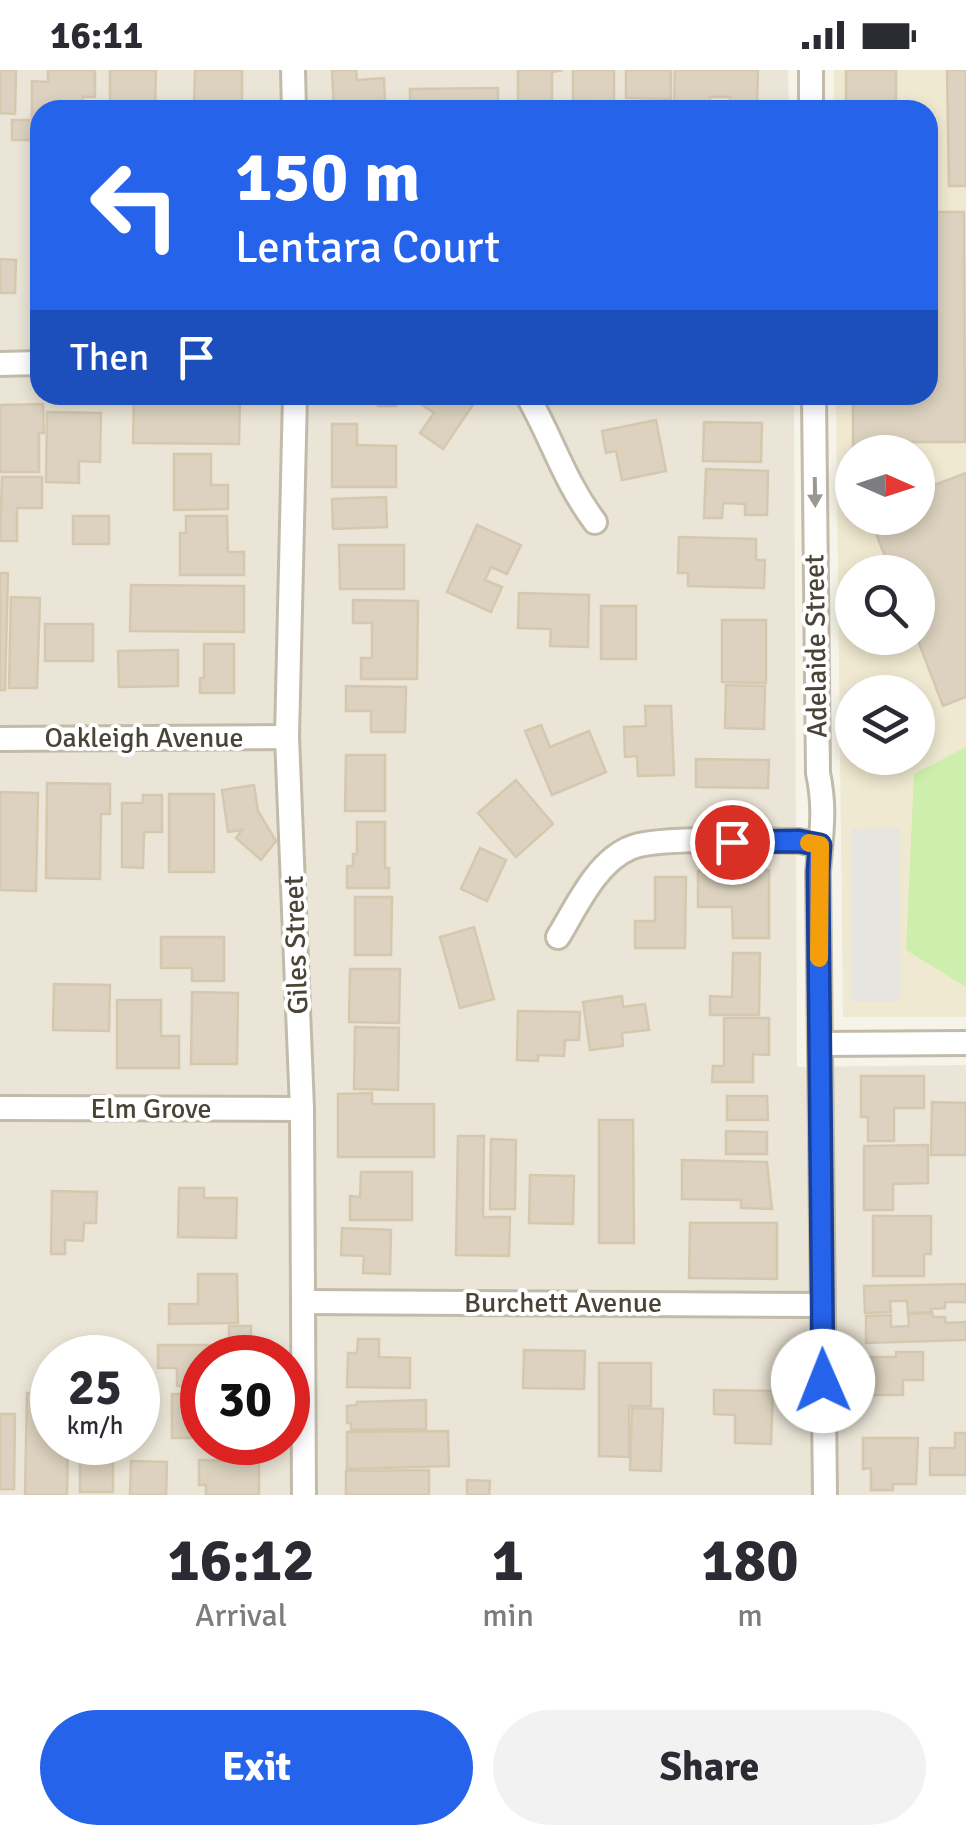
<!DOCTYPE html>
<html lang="en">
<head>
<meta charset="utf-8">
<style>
  :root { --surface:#fff; --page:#f2f2f3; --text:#2b2b33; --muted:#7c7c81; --accent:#2563eb }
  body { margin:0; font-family:Signika,sans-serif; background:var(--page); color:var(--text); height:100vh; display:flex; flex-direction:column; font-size:38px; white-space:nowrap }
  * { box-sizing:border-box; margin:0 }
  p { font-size:32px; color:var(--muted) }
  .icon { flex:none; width:55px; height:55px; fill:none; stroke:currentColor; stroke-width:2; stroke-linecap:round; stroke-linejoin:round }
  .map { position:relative; height:1425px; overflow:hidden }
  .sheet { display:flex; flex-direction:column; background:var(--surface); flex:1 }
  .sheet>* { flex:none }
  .hud { position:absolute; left:30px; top:30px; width:908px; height:305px; border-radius:30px; box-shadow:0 5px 15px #0003; background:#2563eb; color:#fff; overflow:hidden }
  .needle { width:65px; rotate:93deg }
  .buttons { position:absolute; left:835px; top:365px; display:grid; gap:20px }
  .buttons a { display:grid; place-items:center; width:100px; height:100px; border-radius:50%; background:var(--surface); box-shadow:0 5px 15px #0003; font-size:50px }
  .speed { position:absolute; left:30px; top:1265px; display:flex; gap:20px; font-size:50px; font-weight:700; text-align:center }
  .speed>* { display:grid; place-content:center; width:130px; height:130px; border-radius:50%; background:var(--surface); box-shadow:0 5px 15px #0003; line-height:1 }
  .speed small { font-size:25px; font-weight:400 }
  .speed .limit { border:15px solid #d22; background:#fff; color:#111 }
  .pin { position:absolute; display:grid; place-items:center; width:85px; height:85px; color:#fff; margin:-42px; border:5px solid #fff; border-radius:50%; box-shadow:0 2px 10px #0007 }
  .me { position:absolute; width:110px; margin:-55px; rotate:359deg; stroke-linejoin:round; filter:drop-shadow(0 0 8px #0008) }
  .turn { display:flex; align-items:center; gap:35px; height:210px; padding:0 40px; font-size:45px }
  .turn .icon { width:130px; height:130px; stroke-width:2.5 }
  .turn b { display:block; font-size:70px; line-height:85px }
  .then { display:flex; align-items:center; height:95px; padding:0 40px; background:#0003; gap:20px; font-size:38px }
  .eta { display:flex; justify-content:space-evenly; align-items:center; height:170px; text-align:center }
  .eta b { font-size:60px; font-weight:700; line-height:70px }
  .action { display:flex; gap:20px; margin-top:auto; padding:20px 40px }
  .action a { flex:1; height:115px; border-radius:60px; background:var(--accent); color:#fff; font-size:40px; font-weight:700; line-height:115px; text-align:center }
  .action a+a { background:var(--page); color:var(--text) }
  .status { display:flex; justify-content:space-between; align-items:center; height:70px; padding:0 50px; background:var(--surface); direction:ltr }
  .status svg { height:28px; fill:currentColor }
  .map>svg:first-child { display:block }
  .residential { fill:#eae5d6; fill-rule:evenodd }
  .education { fill:#f0e9d1; fill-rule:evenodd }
  .green { fill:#cdeead }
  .parking { fill:#e7e5e0 }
  .building { fill:#dcd2bf; stroke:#d5c8af; stroke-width:2.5 }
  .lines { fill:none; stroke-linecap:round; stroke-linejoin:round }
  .minor-casing { stroke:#c3bbaa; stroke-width:28 }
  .minor { stroke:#fff; stroke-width:22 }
  .oneway { fill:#9b9890 }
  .route-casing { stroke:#184099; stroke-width:25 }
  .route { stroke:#2563eb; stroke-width:18 }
  .slow { stroke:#f59e0b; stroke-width:18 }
  .labels { text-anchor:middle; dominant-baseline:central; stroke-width:8; stroke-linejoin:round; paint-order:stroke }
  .street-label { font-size:28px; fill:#4a4436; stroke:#fff }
</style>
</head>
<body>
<div class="status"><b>16:11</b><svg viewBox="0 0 49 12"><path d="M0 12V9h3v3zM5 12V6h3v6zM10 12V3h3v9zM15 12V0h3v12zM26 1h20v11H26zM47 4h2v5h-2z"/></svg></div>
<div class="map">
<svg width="966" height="1425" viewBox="0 0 966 1425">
  <rect width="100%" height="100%" fill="#f6f3e8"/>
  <!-- residential -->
  <path class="residential" d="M 0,0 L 788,0 L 789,40 L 40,40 L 40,325 L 794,325 L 797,997 L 966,995 L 966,1425 L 0,1425 ZM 52,1288 L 138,1288 L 138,1372 L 52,1372 ZM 202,1288 L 288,1288 L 288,1372 L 202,1372 Z"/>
  <!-- education -->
  <path class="education" d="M 834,0 L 966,0 L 966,947 L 843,947 L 836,325 L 928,325 L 928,40 L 834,40 ZM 852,382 L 918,382 L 918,448 L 852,448 ZM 852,502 L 918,502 L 918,568 L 852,568 ZM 852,622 L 918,622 L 918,688 L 852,688 Z"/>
  <!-- green -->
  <polygon class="green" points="966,677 966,917 906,880 914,704"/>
  <!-- parking -->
  <polygon class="parking" points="900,758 900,932 852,932 852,759"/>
  <!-- building -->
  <g class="building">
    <polygon points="0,0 16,0 15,44 0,43"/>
    <polygon points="48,0 95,0 95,27 83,27 83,40 40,40 40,70 12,70 12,50 32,50 32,11 48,12"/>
    <polygon points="110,0 156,0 155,40 110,40"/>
    <polygon points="195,0 242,0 242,37 194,36"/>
    <polygon points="332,0 356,0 357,10 384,8 385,33 396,32 396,40 334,40"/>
    <polygon points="518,0 563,0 552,2 552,40 518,40"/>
    <polygon points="573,0 614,0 614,40 590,40 590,31 573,31"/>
    <polygon points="626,0 671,0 671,29 626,28"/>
    <polygon points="675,0 758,0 757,40 729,40 730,27 710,27 710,40 674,40"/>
    <rect x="846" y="0" width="50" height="40"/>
    <polygon points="947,0 966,0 966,116 949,116"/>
    <polygon points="498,18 498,40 410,40 410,19"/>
    <polygon points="928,131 935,131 935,142 964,142 965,372 884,372 884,382 853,382 853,325 928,325"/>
    <polygon points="0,189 16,190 15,223 0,223"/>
    <polygon points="134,325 240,326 239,374 133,373"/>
    <polygon points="378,325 397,325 396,336 378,336"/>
    <polygon points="418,325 466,325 475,332 443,379 420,363 434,343 415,330"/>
    <polygon points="43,334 44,363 39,363 39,402 0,402 0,335"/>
    <polygon points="47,342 101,343 100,392 79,391 79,413 46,412"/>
    <polygon points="656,350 666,401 622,410 616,381 606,383 602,361"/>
    <polygon points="704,352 762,353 761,392 703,391"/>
    <polygon points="332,354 357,354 357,375 396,376 396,417 332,417"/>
    <polygon points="174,384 211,384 211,415 228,415 228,439 174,440"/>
    <polygon points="706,399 768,401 767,445 745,445 745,434 723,433 722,448 704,448"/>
    <polygon points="966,403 966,627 943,636 917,568 918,502 891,502 870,448 918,448 918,410 921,420"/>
    <polygon points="2,407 42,407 42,438 17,438 17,471 0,471"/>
    <polygon points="386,427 387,457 333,459 332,429"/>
    <rect x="73" y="446" width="36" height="28"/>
    <polygon points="186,446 227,446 228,482 244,482 244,505 180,505 180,463 186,463"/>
    <polygon points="477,455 521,475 507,504 491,497 485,510 502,517 491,542 447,522"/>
    <polygon points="679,467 756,469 756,490 765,490 764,518 688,516 688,503 678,503"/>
    <polygon points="339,475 404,475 404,519 340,519"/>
    <polygon points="0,503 8,503 5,620 0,620"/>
    <polygon points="131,515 244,516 244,562 130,561"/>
    <polygon points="519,523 589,525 588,577 550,576 551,559 518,558"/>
    <polygon points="11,527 40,528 37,618 9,618"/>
    <polygon points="353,530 418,531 417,609 361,609 361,588 372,588 372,553 353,553"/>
    <rect x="601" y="536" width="35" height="53"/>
    <polygon points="722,550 766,550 766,613 722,612"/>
    <rect x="45" y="554" width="48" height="37"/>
    <polygon points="204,574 234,574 234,623 200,623 200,608 204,608"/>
    <polygon points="178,580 178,616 119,617 118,581"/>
    <polygon points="726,615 765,616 764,659 725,658"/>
    <polygon points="346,616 406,617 405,662 371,662 371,641 346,641"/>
    <polygon points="645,636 671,636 674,705 638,706 637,686 625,687 624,657 646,656"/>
    <polygon points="541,655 550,677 589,661 606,702 552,725 525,661"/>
    <polygon points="346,685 385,685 385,741 345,741"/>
    <polygon points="696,689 769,690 768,718 696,717"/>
    <polygon points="516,710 553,754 516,787 478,743"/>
    <polygon points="47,713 110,714 110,744 101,744 100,809 46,808"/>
    <polygon points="254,715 258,741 276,771 261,790 236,768 242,760 228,762 222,720"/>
    <polygon points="0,722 38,723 36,821 0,820"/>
    <rect x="169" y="724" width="45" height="78"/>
    <polygon points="143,725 162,725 162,762 144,762 143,798 122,797 122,733 143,733"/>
    <polygon points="357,752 385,752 385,798 389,798 389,818 347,818 347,796 353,796 353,784 357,784"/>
    <polygon points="480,778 506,790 487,831 461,819"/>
    <polygon points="769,800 769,868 733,868 732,837 698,837 698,801"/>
    <polygon points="655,807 686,807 685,878 635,878 635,851 655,851"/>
    <polygon points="355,827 392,827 391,885 355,885"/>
    <polygon points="474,857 494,929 460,938 440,867"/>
    <polygon points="161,867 224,867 224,911 192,911 192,898 161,898"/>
    <polygon points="733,883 760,883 759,945 710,945 710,926 732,927"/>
    <polygon points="350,899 400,899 399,953 349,952"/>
    <polygon points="54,914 110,915 109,961 53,960"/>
    <polygon points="192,922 238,923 237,994 191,994"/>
    <polygon points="622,926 623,937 645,934 649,960 622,963 623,976 590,980 583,932"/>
    <polygon points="117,930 161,930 161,966 179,966 179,998 117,998"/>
    <polygon points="518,941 580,942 579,970 565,970 564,986 538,985 538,991 517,990"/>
    <polygon points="724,948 769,948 769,985 753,984 753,1012 712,1012 713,996 724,996"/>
    <polygon points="355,957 399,958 398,1020 354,1019"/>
    <polygon points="861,1006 924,1006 924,1038 894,1038 894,1071 868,1071 868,1047 861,1047"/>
    <polygon points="372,1023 372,1034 434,1034 434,1087 338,1087 338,1024"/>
    <polygon points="727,1026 767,1026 768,1050 727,1050"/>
    <polygon points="932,1032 966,1033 966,1085 931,1085"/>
    <polygon points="599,1050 633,1050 634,1173 599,1173"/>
    <polygon points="726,1061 767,1062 767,1084 726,1084"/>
    <polygon points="458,1066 484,1066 483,1147 510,1147 509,1186 456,1185"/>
    <polygon points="491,1069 516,1070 515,1139 490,1139"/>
    <polygon points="928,1075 928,1113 893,1114 893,1140 864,1140 864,1076"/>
    <polygon points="682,1090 767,1092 772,1139 741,1138 741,1130 682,1129"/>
    <polygon points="361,1102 412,1102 412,1150 350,1150 350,1126 360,1127"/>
    <polygon points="530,1105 574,1106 573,1154 529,1153"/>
    <polygon points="179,1118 204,1118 204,1128 237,1128 236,1168 178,1167"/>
    <polygon points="52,1121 97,1122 96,1153 84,1153 83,1171 65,1170 65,1184 51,1184"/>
    <polygon points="873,1146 931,1146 931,1184 924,1184 924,1206 873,1206"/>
    <polygon points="690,1153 777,1153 777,1209 689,1208"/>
    <polygon points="342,1158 391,1160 390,1204 363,1203 364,1186 341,1185"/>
    <polygon points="198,1204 237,1204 238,1253 169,1254 169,1234 198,1234"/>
    <polygon points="966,1214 966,1232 945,1232 945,1238 931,1239 932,1242 908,1243 907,1231 890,1231 891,1242 865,1243 864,1216"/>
    <polygon points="932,1243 933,1247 945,1247 946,1253 966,1252 966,1270 866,1273 866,1246 891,1245 891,1257 909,1256 908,1244"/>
    <polygon points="229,1256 251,1256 251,1276 260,1276 260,1288 202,1288 202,1316 177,1316 177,1298 158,1298 158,1275 229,1275"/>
    <polygon points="358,1269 379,1269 379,1287 410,1288 410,1318 347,1317 348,1283 357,1283"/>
    <polygon points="524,1280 585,1281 584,1319 523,1318"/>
    <polygon points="896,1282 923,1282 923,1310 903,1310 903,1325 867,1325 867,1307 861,1308 862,1287 896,1287"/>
    <polygon points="599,1293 651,1293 651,1336 629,1336 629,1387 599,1386"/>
    <polygon points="42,1308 52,1308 52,1372 68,1372 67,1425 25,1425 27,1323 42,1323"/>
    <polygon points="714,1320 773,1321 771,1374 735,1373 735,1345 714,1344"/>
    <rect x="172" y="1324" width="30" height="44"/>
    <polygon points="426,1330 426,1359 351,1360 351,1353 347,1353 347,1336 357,1335 357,1332"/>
    <polygon points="632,1338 663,1339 661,1401 630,1400"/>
    <polygon points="0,1344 15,1344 14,1419 0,1419"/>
    <polygon points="448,1361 449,1396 347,1399 347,1362"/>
    <polygon points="955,1363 966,1363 966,1405 930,1405 930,1378 955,1378"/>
    <polygon points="863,1368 918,1368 916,1414 893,1414 893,1420 871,1420 871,1398 863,1399"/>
    <rect x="80" y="1372" width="33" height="50"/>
    <rect x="220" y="1372" width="31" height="10"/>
    <polygon points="233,1387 259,1388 259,1425 206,1425 206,1415 199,1415 199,1390 233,1391"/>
    <polygon points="131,1391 167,1392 166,1425 130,1425"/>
    <polygon points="429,1400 429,1425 346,1425 346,1401"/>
    <polygon points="467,1410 490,1411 489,1425 467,1425"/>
  </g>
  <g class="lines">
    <defs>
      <g id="minor">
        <polyline points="293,0 294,40"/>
        <polyline points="811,0 811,40"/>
        <polyline points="0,294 40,293"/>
        <polyline points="295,325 287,667 302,1039 304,1425"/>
        <path d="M 527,325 C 552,368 564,411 595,452"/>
        <path d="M 814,325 L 818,703 C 826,741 821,764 818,802 L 825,1425"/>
        <polyline points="0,669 287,667"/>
        <path d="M 558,867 C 576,838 596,792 630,778 C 657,766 763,771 799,771 L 820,775"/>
        <polyline points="820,974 966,973"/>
        <polyline points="0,1038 302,1039"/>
        <polyline points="303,1232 822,1235"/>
      </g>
    </defs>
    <!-- minor casing -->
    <use href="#minor" class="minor-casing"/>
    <!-- minor -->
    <use href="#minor" class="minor"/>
  </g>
  <!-- one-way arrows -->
  <defs><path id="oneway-solid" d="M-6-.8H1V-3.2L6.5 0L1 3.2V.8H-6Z" transform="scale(2.5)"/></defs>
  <use class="oneway" href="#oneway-solid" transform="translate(815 422) rotate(89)"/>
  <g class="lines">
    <defs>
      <polyline id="route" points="732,772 799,771 820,775 818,802 823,1311"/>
    </defs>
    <!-- route casing -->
    <use href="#route" class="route-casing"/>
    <!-- route -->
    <use href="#route" class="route"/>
    <!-- slow -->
    <polyline class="slow" points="809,773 820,775 819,888"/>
  </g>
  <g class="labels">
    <!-- street labels -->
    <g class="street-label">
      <text transform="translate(816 576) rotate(-91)">Adelaide Street</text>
      <text x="144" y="668">Oakleigh Avenue</text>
      <text transform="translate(296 875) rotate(-92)">Giles Street</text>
      <text x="151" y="1039">Elm Grove</text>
      <text x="563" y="1233">Burchett Avenue</text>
    </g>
  </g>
</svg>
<div class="buttons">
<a><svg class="needle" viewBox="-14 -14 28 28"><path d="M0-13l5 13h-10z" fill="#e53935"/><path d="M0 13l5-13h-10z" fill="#7c7c81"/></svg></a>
<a><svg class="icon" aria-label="search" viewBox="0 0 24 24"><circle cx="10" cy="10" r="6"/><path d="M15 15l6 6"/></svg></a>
<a><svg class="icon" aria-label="layers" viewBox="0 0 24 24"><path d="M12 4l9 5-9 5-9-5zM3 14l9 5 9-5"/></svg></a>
</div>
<div class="speed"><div>25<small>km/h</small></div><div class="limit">30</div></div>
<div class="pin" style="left:732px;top:772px;background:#d93025"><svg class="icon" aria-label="arrive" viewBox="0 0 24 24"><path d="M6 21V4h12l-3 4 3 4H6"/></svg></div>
<svg class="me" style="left:823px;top:1311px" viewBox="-20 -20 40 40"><circle r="19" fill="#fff"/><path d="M0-13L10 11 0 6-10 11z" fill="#2563eb"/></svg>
<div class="hud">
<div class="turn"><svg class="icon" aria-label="left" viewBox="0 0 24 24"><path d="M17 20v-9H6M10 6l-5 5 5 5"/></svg><div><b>150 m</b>Lentara Court</div></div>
<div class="then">Then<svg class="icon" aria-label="arrive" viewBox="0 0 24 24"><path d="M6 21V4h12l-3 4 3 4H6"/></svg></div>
</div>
</div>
<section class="sheet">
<div class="eta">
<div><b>16:12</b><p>Arrival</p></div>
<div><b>1</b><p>min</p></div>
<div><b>180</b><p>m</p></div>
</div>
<div class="action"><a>Exit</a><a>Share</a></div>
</section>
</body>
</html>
